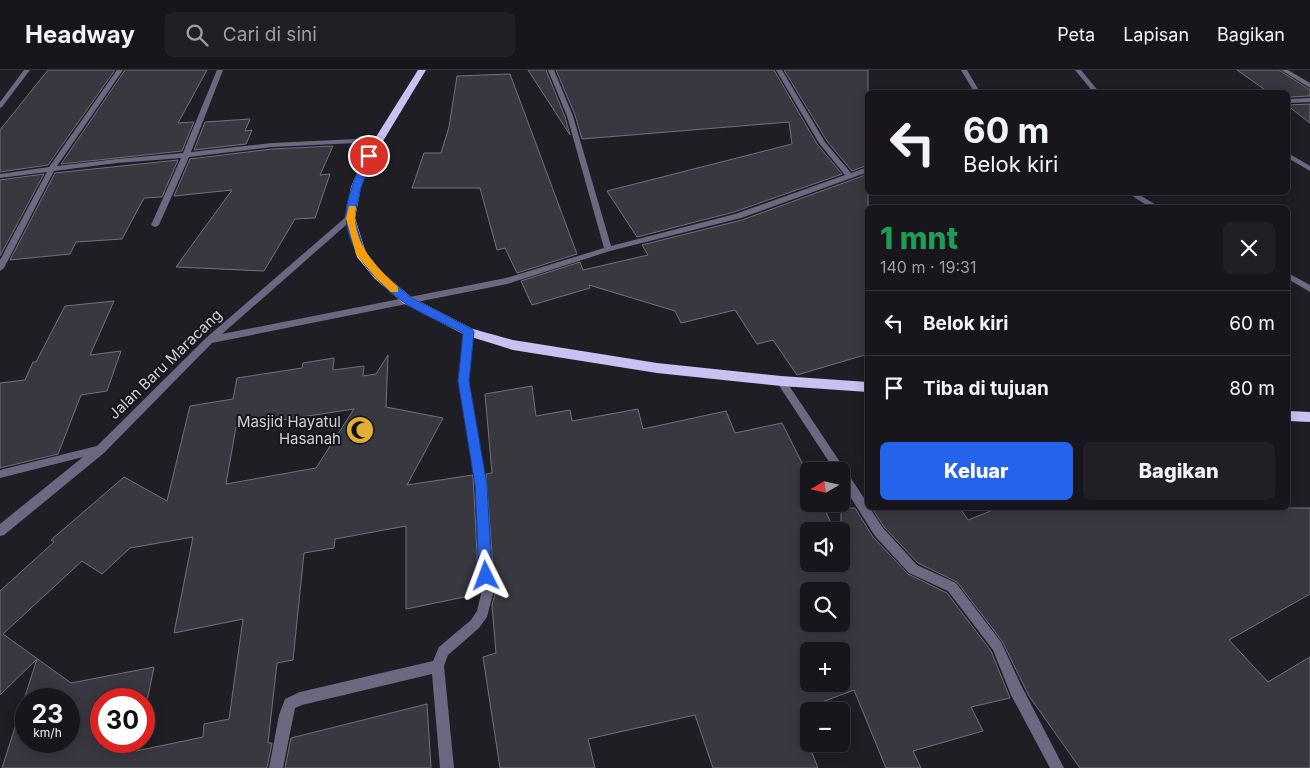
<!DOCTYPE html>
<html lang="id">
<head>
<meta charset="utf-8">
<style>
  :root { --surface:#18161c; --page:#211f25; --text:#f1f3f6; --muted:#9f9fa3; --line:#36353b; --accent:#2563eb }
  body { margin:0; font-family:Inter,sans-serif; background:var(--page); color:var(--text); height:100vh; display:flex; flex-direction:column; font-size:19px; white-space:nowrap }
  * { box-sizing:border-box; margin:0 }
  p { font-size:16px; color:var(--muted) }
  .icon { flex:none; width:28px; height:28px; fill:none; stroke:currentColor; stroke-width:2; stroke-linecap:round; stroke-linejoin:round }
  .map { position:relative; flex:1; overflow:hidden }
  .side { position:absolute; left:865px; top:135px; width:425px; height:305px; display:flex; flex-direction:column; background:var(--surface); border-radius:8px; box-shadow:0 2px 12px #0003,0 0 0 1px var(--line) }
  .side>* { flex:none }
  .top-card { position:absolute; left:865px; top:20px; width:425px; height:105px; border-radius:8px; box-shadow:0 2px 12px #0003,0 0 0 1px var(--line); background:#18161c; color:var(--text); overflow:hidden }
  .needle { width:32px; rotate:261deg }
  .tools { position:absolute; left:800px; top:392px; display:grid; gap:10px }
  .tools a { display:grid; place-items:center; width:50px; height:50px; border-radius:8px; background:var(--surface); box-shadow:0 2px 12px #0003,0 0 0 1px var(--line); font-size:25px }
  .speed { position:absolute; left:15px; top:618px; display:flex; gap:10px; font-size:25px; font-weight:700; text-align:center }
  .speed>* { display:grid; place-content:center; width:65px; height:65px; border-radius:50%; background:var(--surface); box-shadow:0 2px 12px #0003,0 0 0 1px var(--line); line-height:1 }
  .speed small { font-size:12px; font-weight:400 }
  .speed .limit { border:8px solid #d22; background:#fff; color:#111 }
  .pin { position:absolute; display:grid; place-items:center; width:42px; height:42px; color:#fff; margin:-21px; border:2px solid #fff; border-radius:50%; box-shadow:0 1px 5px #0007 }
  .me { position:absolute; width:55px; margin:-28px; rotate:357deg; stroke-linejoin:round; filter:drop-shadow(0 0 4px #0008) }
  .turn { display:flex; align-items:center; gap:18px; height:105px; padding:0 15px; font-size:22px }
  .turn .icon { width:65px; height:65px; stroke-width:2.5 }
  .turn b { display:block; font-size:35px; line-height:42px }
  .round { display:grid; place-items:center; flex:none; width:52px; height:52px; border-radius:8px; background:var(--page) }
  .head { display:flex; align-items:center; justify-content:space-between; height:85px; padding:0 15px }
  h1 { font-size:30px; font-weight:800; line-height:38px; color:#1e9e55 }
  .cta { display:flex; gap:10px; margin-top:auto; padding:10px 15px }
  .cta a { flex:1; height:58px; border-radius:8px; background:var(--accent); color:#fff; font-size:20px; font-weight:800; line-height:58px; text-align:center }
  .cta a+a { background:var(--page); color:var(--text) }
  ul { padding:0; list-style:none }
  li { display:flex; align-items:center; gap:15px; height:65px; padding:0 15px; border-top:1px solid var(--line) }
  li div { flex:1 }
  li b { display:block; font-size:19px }
  li em { font-style:normal }
  header { display:flex; align-items:center; gap:30px; box-sizing:border-box; height:70px; padding:0 25px; background:var(--surface); border-bottom:1px solid var(--line) }
  header strong { font-size:24px }
  nav { display:flex; gap:28px; margin-inline-start:auto; font-size:18px }
  .search { width:350px; height:45px; background:var(--page); display:flex; align-items:center; gap:12px; box-sizing:border-box; padding:0 18px; border-radius:8px; color:var(--muted); font-size:19px }
  .map>svg:first-child { display:block }
  .building { fill:#39373f; stroke:#727079; fill-rule:evenodd }
  .lines { fill:none; stroke-linecap:round; stroke-linejoin:round }
  .minor { fill:#6d6782; fill-rule:evenodd }
  .trunk { fill:#cac0f1; fill-rule:evenodd }
  .route { fill:#2563eb; stroke:#184099 }
  .slow { fill:#f59e0b }
  .labels { text-anchor:middle; dominant-baseline:central; stroke-width:4; stroke-linejoin:round; paint-order:stroke }
  .street-label { font-size:15px; fill:#d2d1d6; stroke:#16151c }
  .poi-label { font-size:15px; fill:#d2d1d6; stroke:#16151c; text-anchor:end }
</style>
</head>
<body>
<header>
<strong>Headway</strong>
<div class="search"><svg class="icon" aria-label="search" viewBox="0 0 24 24"><circle cx="10" cy="10" r="6"/><path d="M15 15l6 6"/></svg>Cari di sini</div>
<nav><a>Peta</a><a>Lapisan</a><a>Bagikan</a></nav>
</header>
<div class="map">
<svg width="1310" height="698" viewBox="0 0 1310 698">
  <rect width="100%" height="100%" fill="#201e25"/>
  <!-- building -->
  <g class="building">
    <polygon points="48,0 115,0 48,95 0,102 0,60"/>
    <polygon points="125,0 207,0 178,53 194,52 182,81 61,94"/>
    <polygon points="528,0 546,0 565,47 570,65"/>
    <polygon points="556,0 774,0 817,74 842,104 734,142 637,167 607,121 792,74 789,52 582,69 575,45"/>
    <polygon points="784,0 868,0 868,95 852,101 827,71"/>
    <polygon points="1237,0 1279,0 1310,20 1310,26 1288,27 1288,22 1268,22"/>
    <polygon points="510,4 577,184 517,203 505,178 497,180 480,118 412,118 424,83 441,83 449,57 457,6"/>
    <polygon points="1310,34 1310,53 1288,36 1288,35"/>
    <polygon points="250,49 245,61 252,60 246,74 194,80 205,52"/>
    <polygon points="333,76 320,105 330,104 315,148 295,149 264,201 176,197 232,120 174,126 190,89 272,79"/>
    <polygon points="178,90 162,127 144,128 122,169 76,172 70,184 10,190 55,103"/>
    <polygon points="44,104 0,186 0,110"/>
    <polygon points="868,104 868,284 797,305 773,270 757,274 735,240 681,253 675,241 589,215 590,218 532,235 521,211 580,192 583,200 648,185 642,175 742,150"/>
    <polygon points="114,231 90,285 121,281 107,321 81,325 58,384 0,398 0,313 25,310 33,292 36,292 65,236"/>
    <path d="M 388,285 L 386,337 L 443,348 L 407,415 L 473,405 L 479,524 L 406,539 L 406,456 L 335,469 L 334,478 L 304,483 L 293,590 L 277,593 L 268,673 L 272,673 L 267,698 L 2,698 L 37,589 L 0,625 L 0,521 L 54,472 L 51,470 L 124,407 L 167,431 L 190,336 L 233,329 L 237,308 L 302,298 L 303,293 L 334,288 L 333,300 L 364,296 L 363,306 L 376,304 ZM 354,339 L 316,398 L 226,414 L 236,357 ZM 193,467 L 174,563 L 243,549 L 229,649 L 204,654 L 203,667 L 136,681 L 138,671 L 101,671 L 101,629 L 144,629 L 144,646 L 154,597 L 71,613 L 3,564 L 82,491 L 102,504 L 130,478 ZM 26,629 L 69,629 L 69,671 L 26,671 Z"/>
    <path d="M 532,316 L 536,346 L 570,340 L 572,351 L 638,339 L 643,359 L 726,341 L 735,363 L 782,353 L 809,407 L 809,434 L 822,434 L 835,461 L 809,461 L 809,494 L 841,494 L 841,438 L 855,438 L 873,467 L 908,504 L 947,523 L 991,581 L 1010,628 L 971,637 L 983,661 L 913,681 L 921,698 L 886,698 L 854,620 L 809,637 L 809,675 L 818,698 L 713,698 L 695,645 L 588,669 L 595,698 L 500,698 L 483,587 L 496,583 L 492,535 L 495,524 L 486,404 L 492,403 L 485,324 ZM 809,521 L 841,521 L 841,554 L 809,554 ZM 809,581 L 841,581 L 841,614 L 809,614 Z"/>
    <polygon points="872,438 960,438 968,450 998,438 1310,438 1310,524 1229,570 1268,612 1310,587 1310,698 1080,698 1029,626 1002,571 957,512 918,493 884,457"/>
    <polygon points="427,634 431,698 285,698 291,668"/>
  </g>
  <g class="lines">
    <!-- minor -->
    <g class="minor">
      <polygon points="24,0 30,0 2,37 0,38 0,32"/>
      <polygon points="117,0 123,0 57,96 117,89 183,83 217,0 223,0 191,82 272,73 377,68 380,70 377,72 272,77 189,87 159,155 155,157 151,155 181,88 117,93 54,101 4,198 0,201 0,190 47,102 0,108 0,104 49,97"/>
      <polygon points="548,0 554,0 573,46 611,176 735,144 845,105 819,73 776,0 782,0 825,72 851,103 868,97 868,102 741,148 610,181 507,214 212,273 104,383 4,465 0,466 0,454 83,387 0,408 0,400 97,376 206,268 347,146 353,146 354,148 222,264 506,208 604,178 567,46"/>
      <polygon points="961,0 967,0 980,22 974,22"/>
      <polygon points="1075,0 1081,0 1099,22 1093,22"/>
      <polygon points="1281,0 1288,0 1310,13 1310,18"/>
      <polygon points="1310,28 1310,32 1288,33 1288,29"/>
      <polygon points="1288,83 1310,96 1310,101 1288,88"/>
      <polygon points="1126,122 1135,122 1161,138 1151,138"/>
      <polygon points="1288,203 1310,215 1310,222 1288,209"/>
      <polygon points="469,259 474,262 469,311 486,415 493,524 487,547 479,558 448,585 444,596 454,698 440,698 432,604 302,635 295,638 283,698 269,698 279,645 285,629 300,622 433,591 439,577 471,550 477,541 481,524 476,415 459,311 464,262"/>
      <polygon points="781,307 784,308 868,434 868,438 870,438 883,458 917,495 956,513 1001,572 1021,615 1064,698 1050,698 1011,625 993,580 948,521 909,503 875,466 841,412 841,401 835,401 778,314 776,311 778,308"/>
    </g>
    <!-- trunk -->
    <g class="trunk">
      <polygon points="418,0 426,0 374,86 361,117 355,148 366,183 383,203 411,227 473,259 513,270 657,293 781,306 868,312 868,322 781,316 657,303 513,280 465,265 403,233 375,209 357,187 345,148 351,117 364,86"/>
      <polygon points="1288,341 1310,342 1310,352 1288,351"/>
    </g>
  </g>
  <!-- route -->
  <path class="route" d="M 366,84 L 373,86 L 361,117 L 354,148 L 365,183 L 383,203 L 410,227 L 472,259 L 474,262 L 469,311 L 487,415 L 492,506 L 490,510 L 486,512 L 481,510 L 479,506 L 475,415 L 458,311 L 463,263 C 444,253 420,244 402,231 C 376,212 349,183 346,149 C 344,134 358,98 366,84 Z"/>
  <!-- slow -->
  <path class="slow" d="M 349,136 L 355,136 L 356,138 C 350,171 376,197 398,217 L 398,222 L 391,222 L 376,208 L 356,184 L 346,148 Z"/>
  <!-- icons -->
  <defs>
    <symbol id="mosque-disc" viewBox="-11 -11 22 22"><circle r="9.5" fill="#e1af34" stroke="#16151c"/><path d="M3.5-4.9A6 6 0 1 0 3.5 4.9A5 5 0 1 1 3.5-4.9Z" fill="#111"/></symbol>
  </defs>
  <g fill-rule="evenodd">
    <use href="#mosque-disc" x="344" y="344" width="32" height="32"/>
  </g>
  <g class="labels">
    <!-- street labels -->
    <g class="street-label">
      <text transform="translate(165 294) rotate(-44)">Jalan Baru Maracang</text>
    </g>
    <!-- poi labels -->
    <g class="poi-label">
      <text x="341" y="351">Masjid Hayatul<tspan x="341" dy="17">Hasanah</tspan></text>
    </g>
  </g>
</svg>
<div class="tools">
<a><svg class="needle" viewBox="-14 -14 28 28"><path d="M0-13l5 13h-10z" fill="#e53935"/><path d="M0 13l5-13h-10z" fill="#9f9fa3"/></svg></a>
<a><svg class="icon" aria-label="sound" viewBox="0 0 24 24"><path d="M4 9h4l5-4v14l-5-4H4zM17 9q2 3 0 6"/></svg></a>
<a><svg class="icon" aria-label="search" viewBox="0 0 24 24"><circle cx="10" cy="10" r="6"/><path d="M15 15l6 6"/></svg></a>
<a>+</a>
<a>−</a>
</div>
<div class="speed"><div>23<small>km/h</small></div><div class="limit">30</div></div>
<div class="pin" style="left:369px;top:86px;background:#d93025"><svg class="icon" aria-label="arrive" viewBox="0 0 24 24"><path d="M6 21V4h12l-3 4 3 4H6"/></svg></div>
<svg class="me" style="left:486px;top:506px" viewBox="-20 -20 40 40"><path d="M0-17L14 15 0 8-14 15z" fill="#2563eb" stroke="#fff" stroke-width="4"/></svg>
<div class="top-card">
<div class="turn"><svg class="icon" aria-label="left" viewBox="0 0 24 24"><path d="M17 20v-9H6M10 6l-5 5 5 5"/></svg><div><b>60 m</b>Belok kiri</div></div>
</div>
<section class="side">
<div class="head"><div><h1>1 mnt</h1><p>140 m · 19:31</p></div><a class="round"><svg class="icon" aria-label="close" viewBox="0 0 24 24"><path d="M6 6l12 12M18 6L6 18"/></svg></a></div>
<ul>
<li><svg class="icon" aria-label="left" viewBox="0 0 24 24"><path d="M17 20v-9H6M10 6l-5 5 5 5"/></svg><div><b>Belok kiri</b></div><em>60 m</em></li>
<li><svg class="icon" aria-label="arrive" viewBox="0 0 24 24"><path d="M6 21V4h12l-3 4 3 4H6"/></svg><div><b>Tiba di tujuan</b></div><em>80 m</em></li>
</ul>
<div class="cta"><a>Keluar</a><a>Bagikan</a></div>
</section>
</div>
</body>
</html>
